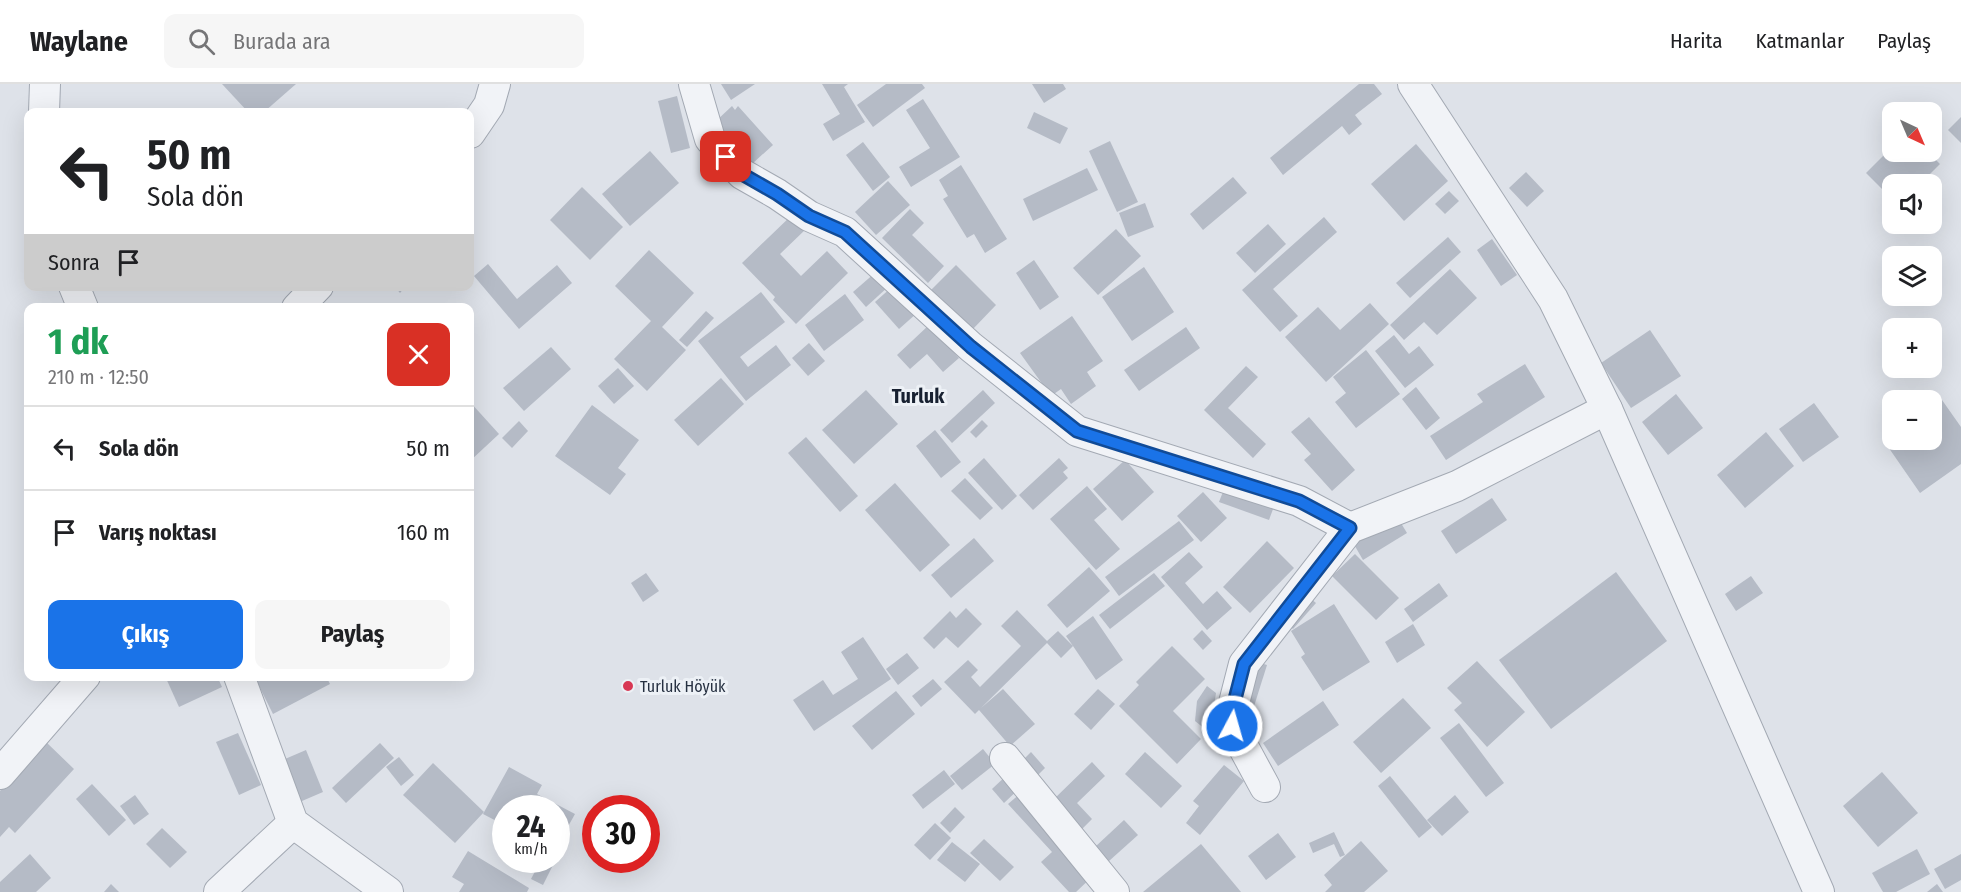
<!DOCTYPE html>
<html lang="tr">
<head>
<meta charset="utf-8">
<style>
  :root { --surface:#fff; --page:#f6f6f6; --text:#202124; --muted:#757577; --line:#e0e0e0; --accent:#1a73e8 }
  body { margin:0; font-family:"Fira Sans Condensed",sans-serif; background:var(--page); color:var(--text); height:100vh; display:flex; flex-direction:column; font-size:22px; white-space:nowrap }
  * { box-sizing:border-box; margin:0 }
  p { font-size:20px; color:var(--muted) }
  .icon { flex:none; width:33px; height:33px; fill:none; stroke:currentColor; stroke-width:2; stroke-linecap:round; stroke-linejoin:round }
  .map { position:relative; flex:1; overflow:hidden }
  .details { position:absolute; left:24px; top:219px; width:450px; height:378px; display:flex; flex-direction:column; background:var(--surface); border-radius:12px; box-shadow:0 6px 24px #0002 }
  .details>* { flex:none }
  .hud { position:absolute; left:24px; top:24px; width:450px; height:183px; border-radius:12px; box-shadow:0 6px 24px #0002; background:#fff; color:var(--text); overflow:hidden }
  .needle { width:39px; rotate:136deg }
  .fabs { position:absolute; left:1882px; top:18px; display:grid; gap:12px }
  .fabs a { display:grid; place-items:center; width:60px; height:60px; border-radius:12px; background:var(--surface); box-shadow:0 6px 24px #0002; font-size:30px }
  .speed { position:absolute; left:492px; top:711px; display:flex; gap:12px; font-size:30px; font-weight:700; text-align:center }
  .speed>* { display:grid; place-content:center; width:78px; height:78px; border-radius:50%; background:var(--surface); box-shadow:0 6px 24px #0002; line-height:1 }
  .speed small { font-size:15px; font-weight:400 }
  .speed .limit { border:9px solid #d22; background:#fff; color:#111 }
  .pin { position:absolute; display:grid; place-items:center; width:51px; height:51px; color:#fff; margin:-26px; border-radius:12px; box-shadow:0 3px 9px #0006 }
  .me { position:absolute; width:66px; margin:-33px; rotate:6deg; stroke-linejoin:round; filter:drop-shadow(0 0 4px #0008) }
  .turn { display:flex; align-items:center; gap:21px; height:126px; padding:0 24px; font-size:27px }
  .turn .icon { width:78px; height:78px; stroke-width:2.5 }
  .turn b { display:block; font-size:42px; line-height:51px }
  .then { display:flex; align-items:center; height:57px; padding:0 24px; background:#0003; gap:12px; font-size:22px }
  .round { display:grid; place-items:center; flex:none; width:63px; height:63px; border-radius:12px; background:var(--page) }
  .summary { display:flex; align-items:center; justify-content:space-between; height:102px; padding:0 24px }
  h1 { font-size:36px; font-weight:700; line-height:45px; color:#1e9e55 }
  .cta { display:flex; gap:12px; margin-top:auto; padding:12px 24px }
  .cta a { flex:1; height:69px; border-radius:12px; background:var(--accent); color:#fff; font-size:24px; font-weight:700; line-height:69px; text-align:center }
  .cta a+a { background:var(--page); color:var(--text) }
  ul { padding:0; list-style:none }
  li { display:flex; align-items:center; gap:18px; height:84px; padding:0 24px; border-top:2px solid var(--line) }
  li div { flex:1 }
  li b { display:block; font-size:22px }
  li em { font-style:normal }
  header { display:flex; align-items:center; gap:36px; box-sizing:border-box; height:84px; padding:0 30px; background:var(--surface); border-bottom:2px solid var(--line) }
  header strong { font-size:28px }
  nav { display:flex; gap:33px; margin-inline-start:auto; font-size:21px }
  .search { width:420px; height:54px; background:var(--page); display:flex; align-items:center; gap:15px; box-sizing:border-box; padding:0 21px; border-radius:12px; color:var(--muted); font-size:22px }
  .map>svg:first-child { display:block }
  .building { fill:#b5bbc6 }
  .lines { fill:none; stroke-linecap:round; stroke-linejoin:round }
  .minor-casing { stroke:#a3a9b3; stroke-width:32 }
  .minor { stroke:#f1f3f7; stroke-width:30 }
  .route-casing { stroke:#114b97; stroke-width:15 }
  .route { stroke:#1a73e8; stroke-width:10 }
  .poi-dot { fill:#d83854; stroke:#edf1f6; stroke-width:2 }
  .labels { text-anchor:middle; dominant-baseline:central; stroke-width:6; stroke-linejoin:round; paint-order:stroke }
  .poi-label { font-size:16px; fill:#263041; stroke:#edf1f6; text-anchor:start }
  .quarter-label { font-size:20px; font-weight:bold; fill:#182131; stroke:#edf1f6 }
</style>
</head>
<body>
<header>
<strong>Waylane</strong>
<div class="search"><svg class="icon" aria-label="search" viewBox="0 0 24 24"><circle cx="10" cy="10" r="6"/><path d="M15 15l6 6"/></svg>Burada ara</div>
<nav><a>Harita</a><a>Katmanlar</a><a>Paylaş</a></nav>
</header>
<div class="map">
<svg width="1961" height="808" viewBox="0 0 1961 808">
  <rect width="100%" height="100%" fill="#dee2e9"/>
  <!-- building -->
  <g class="building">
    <polygon points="222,0 296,0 264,28 248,28"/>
    <polygon points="721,0 755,0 731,16"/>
    <polygon points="822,0 848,0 844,3 865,38 833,57 823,40 840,30"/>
    <polygon points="886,0 922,0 925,4 873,43 857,21"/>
    <polygon points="1032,0 1063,0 1066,5 1044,19"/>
    <polygon points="1359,0 1374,0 1382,10 1355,31 1362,40 1349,51 1342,42 1283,91 1270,74"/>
    <polygon points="677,12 690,64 671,69 658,17"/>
    <polygon points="923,15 960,73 911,103 899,83 930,64 906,26"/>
    <polygon points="732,22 735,26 738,22 773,61 753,79 715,38"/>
    <polygon points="1034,28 1068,44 1060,60 1027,44"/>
    <polygon points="1961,33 1961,59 1948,46"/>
    <polygon points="1110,57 1138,118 1117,128 1089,67"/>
    <polygon points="863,58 890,93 873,107 846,71"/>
    <polygon points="1416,60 1448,97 1404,137 1371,100"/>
    <polygon points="1893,62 1893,68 1928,68 1940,80 1920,100 1893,100 1893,116 1866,89"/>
    <polygon points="650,67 679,99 630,142 602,110"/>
    <polygon points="961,81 1007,155 985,169 974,150 967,154 943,115 948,112 939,96"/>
    <polygon points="1087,84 1098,106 1033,137 1023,115"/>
    <polygon points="1526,88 1544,107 1527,123 1509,104"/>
    <polygon points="1233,93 1247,109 1203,146 1190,130"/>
    <polygon points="888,97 910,121 876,151 855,128"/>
    <polygon points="582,103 623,143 590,176 550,136"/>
    <polygon points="1449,107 1459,117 1445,130 1435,120"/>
    <polygon points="1145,119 1154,143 1128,153 1119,129"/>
    <polygon points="910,125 924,139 912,151 944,182 928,199 882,154"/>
    <polygon points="793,130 806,145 780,170 801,192 827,167 848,189 796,240 773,216 775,213 742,179"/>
    <polygon points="1324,133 1337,148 1273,205 1298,232 1280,248 1242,206"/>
    <polygon points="1268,140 1286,160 1255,189 1236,169"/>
    <polygon points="1116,145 1141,172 1098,211 1073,184"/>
    <polygon points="1448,153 1461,168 1410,214 1396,199"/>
    <polygon points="1492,155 1517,191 1501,202 1477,166"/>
    <polygon points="649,166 694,209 662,243 686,266 647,307 614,275 651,237 615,202"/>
    <polygon points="1034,176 1059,213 1040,226 1016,189"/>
    <polygon points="488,180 517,215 557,181 572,199 519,245 474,192"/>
    <polygon points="956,181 996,221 972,246 931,206"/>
    <polygon points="1144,183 1174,228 1132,257 1102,213"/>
    <polygon points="1450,185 1477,214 1437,251 1424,238 1404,256 1390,241"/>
    <polygon points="876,188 889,202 866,223 853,208"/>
    <polygon points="394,202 406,202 400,209"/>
    <polygon points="893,202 917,229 899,245 875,218"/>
    <polygon points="761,208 785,238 740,273 748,283 776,261 791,281 746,317 698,257"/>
    <polygon points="845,210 864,236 824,267 805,241"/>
    <polygon points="1370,219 1389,240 1326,298 1285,253 1318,223 1340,246"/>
    <polygon points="706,227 714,234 687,263 679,256"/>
    <polygon points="1072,232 1103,277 1087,288 1096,302 1071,320 1061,305 1051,312 1020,269"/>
    <polygon points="929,241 959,274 943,288 927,270 910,285 897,271"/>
    <polygon points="1186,243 1200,264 1139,307 1124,286"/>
    <polygon points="1650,246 1681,292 1631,324 1601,279"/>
    <polygon points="1394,251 1409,270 1419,262 1434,281 1405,304 1375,267"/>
    <polygon points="809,259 825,277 808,292 792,274"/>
    <polygon points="551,263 571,285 524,327 503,304"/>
    <polygon points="1366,266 1400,310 1356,344 1335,318 1346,309 1333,293"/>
    <polygon points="1525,280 1545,313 1446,376 1430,352 1483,318 1477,310"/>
    <polygon points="1246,282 1258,293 1228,324 1266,360 1253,374 1204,326"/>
    <polygon points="618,284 634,302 614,320 598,302"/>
    <polygon points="721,294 744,320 698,362 674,336"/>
    <polygon points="1416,303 1440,334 1426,346 1402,315"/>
    <polygon points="866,306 898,340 854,380 822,346"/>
    <polygon points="983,306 995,319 952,359 940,346"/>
    <polygon points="1676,310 1703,344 1668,371 1642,338"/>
    <polygon points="1942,316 1961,343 1961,380 1920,409 1884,357 1893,351 1893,356 1932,356 1932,323"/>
    <polygon points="470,318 499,350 470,377"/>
    <polygon points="1814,319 1839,353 1803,378 1779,345"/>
    <polygon points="592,321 639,356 618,384 626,390 610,411 555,372"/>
    <polygon points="1309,333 1355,386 1332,407 1304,376 1311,370 1291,348"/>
    <polygon points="982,336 988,342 976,354 970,348"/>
    <polygon points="519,337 528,347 512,364 502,354"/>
    <polygon points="935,346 961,378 941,394 916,362"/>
    <polygon points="1766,348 1794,382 1745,424 1717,391"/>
    <polygon points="806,353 858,412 840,428 788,369"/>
    <polygon points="984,374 1017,412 1002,426 968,389"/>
    <polygon points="1059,374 1068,384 1063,388 1068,394 1033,426 1019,411"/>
    <polygon points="1125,376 1154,408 1122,437 1093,405"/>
    <polygon points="965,394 993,424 980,436 951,407"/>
    <polygon points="895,399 950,461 920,488 865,426"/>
    <polygon points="1226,400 1276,417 1269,436 1219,418"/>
    <polygon points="1087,402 1107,425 1094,436 1120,465 1096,486 1050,435"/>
    <polygon points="1203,408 1227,434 1201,458 1177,432"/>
    <polygon points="1492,414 1507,436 1456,470 1441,447"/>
    <polygon points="1396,431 1407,449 1363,476 1352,457"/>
    <polygon points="1179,437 1194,456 1119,512 1105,493"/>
    <polygon points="974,454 994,477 951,514 931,491"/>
    <polygon points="1267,457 1294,484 1250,529 1223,503"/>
    <polygon points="1189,468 1203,483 1185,499 1203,520 1217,507 1232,524 1207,546 1161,493"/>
    <polygon points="1355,470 1399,514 1376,536 1332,492"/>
    <polygon points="1089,483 1110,507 1067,544 1047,521"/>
    <polygon points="1616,488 1667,557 1551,645 1499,576"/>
    <polygon points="646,489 659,507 643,518 631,499"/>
    <polygon points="1154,489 1165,502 1110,545 1099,531"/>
    <polygon points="1751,492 1763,509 1736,527 1725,510"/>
    <polygon points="1439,499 1448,512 1413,538 1404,525"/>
    <polygon points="1304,509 1316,519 1293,545 1281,535"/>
    <polygon points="1334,520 1370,578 1323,607 1301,573 1305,570 1291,547"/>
    <polygon points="966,524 982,540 958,564 946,553 934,565 923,554 950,527 956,534"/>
    <polygon points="1017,526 1047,557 1058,547 1073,562 1066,552 1093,532 1123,576 1096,596 1073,562 1061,574 1047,559 981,624 1003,605 1035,640 1010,662 979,626 975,630 944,598 968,576 978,586 971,593 980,603 1021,562 1001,542"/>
    <polygon points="1413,540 1425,561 1397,579 1385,558"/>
    <polygon points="1202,546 1212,557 1203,566 1193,555"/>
    <polygon points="863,553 891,595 814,647 793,616 823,596 833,611 858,595 841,568"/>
    <polygon points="1172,562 1205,595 1173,627 1201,655 1177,680 1119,622 1139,601 1136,598"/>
    <polygon points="907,569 919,584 898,601 886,585"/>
    <polygon points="1254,577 1267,581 1250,635 1236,631"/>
    <polygon points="1477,577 1525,628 1487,663 1454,626 1462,619 1447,604"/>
    <polygon points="165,592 217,592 222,603 179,623"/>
    <polygon points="254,592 326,592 330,600 273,630"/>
    <polygon points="933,595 942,605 921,623 912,612"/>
    <polygon points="1207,602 1216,609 1210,649 1195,637 1197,617"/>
    <polygon points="1098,605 1115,620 1091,646 1074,630"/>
    <polygon points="896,607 915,630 872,666 852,642"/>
    <polygon points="1403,614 1431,644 1381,689 1353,658"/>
    <polygon points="1323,617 1339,641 1278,682 1263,659"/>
    <polygon points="1459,639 1504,699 1486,713 1440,654"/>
    <polygon points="238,649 261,701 239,711 216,658"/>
    <polygon points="46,658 74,685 15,749 9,743 0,753 0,707"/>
    <polygon points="380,659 394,674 346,719 332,704"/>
    <polygon points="983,665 995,680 962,706 950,692"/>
    <polygon points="306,666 323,708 295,720 278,678"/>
    <polygon points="1031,668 1045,684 1032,697 1017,682"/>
    <polygon points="1145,668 1182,702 1161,724 1125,690"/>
    <polygon points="399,673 414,691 401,702 386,683"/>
    <polygon points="1092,678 1105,692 1077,719 1092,735 1081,746 1053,716"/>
    <polygon points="433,679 484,728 455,759 403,711"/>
    <polygon points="1224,681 1244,697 1200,751 1186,739 1199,722 1193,717"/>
    <polygon points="509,683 542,701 537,710 575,730 556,764 556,724 506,724 506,742 483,730"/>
    <polygon points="944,686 955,700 923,725 912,711"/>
    <polygon points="1882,688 1918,729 1878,763 1843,722"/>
    <polygon points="1008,690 1021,703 1004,719 992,705"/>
    <polygon points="1390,692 1432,743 1419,754 1378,702"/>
    <polygon points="92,700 126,736 109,752 76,715"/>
    <polygon points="1021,709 1095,790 1076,808 1069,808 1041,778 1052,768 1008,720"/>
    <polygon points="135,711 149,730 134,741 120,722"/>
    <polygon points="1455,711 1469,728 1442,752 1427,736"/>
    <polygon points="955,723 965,733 950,749 940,739"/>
    <polygon points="1124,736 1138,751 1109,777 1095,763"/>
    <polygon points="935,739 951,754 930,776 914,761"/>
    <polygon points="162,744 187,768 170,784 146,760"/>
    <polygon points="1334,748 1345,771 1340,773 1334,760 1313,769 1309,759"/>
    <polygon points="1278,749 1296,773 1266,796 1248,772"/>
    <polygon points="984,755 1014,783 1000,797 970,769"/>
    <polygon points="1361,757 1388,787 1364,808 1325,808 1332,801 1324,791"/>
    <polygon points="952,758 980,780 965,798 937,776"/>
    <polygon points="1201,760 1241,808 1143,808"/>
    <polygon points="1917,765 1930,790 1896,808 1883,808 1872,789"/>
    <polygon points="468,767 529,804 527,808 459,808 464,800 452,793"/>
    <polygon points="30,770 51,794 36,808 0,808 0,798"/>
    <polygon points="1961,770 1961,796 1945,805 1934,785"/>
    <polygon points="541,776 548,776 554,779 543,801 531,795"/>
    <polygon points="111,800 119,808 104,808"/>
    <polygon points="1937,800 1943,808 1927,808"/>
  </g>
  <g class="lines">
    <defs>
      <g id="minor">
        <polyline points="694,0 710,55 742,90 777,110 809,132 845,148 971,263 1077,347 1299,417 1350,444"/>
        <polyline points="1413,0 1553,215 1607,325 1819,808"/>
        <polyline points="44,28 45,0"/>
        <polyline points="470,49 489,21 495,0"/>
        <polyline points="74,202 83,224"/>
        <polyline points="297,224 318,202"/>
        <polyline points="239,592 293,739 388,808"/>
        <polyline points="1005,674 1114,808"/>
        <polyline points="0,690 85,592"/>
        <polyline points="1265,703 1232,642 1234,619 1244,580 1350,444 1457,402 1607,325"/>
        <polyline points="219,808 293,739"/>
      </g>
    </defs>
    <!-- minor casing -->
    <use href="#minor" class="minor-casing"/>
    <!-- minor -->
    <use href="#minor" class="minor"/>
  </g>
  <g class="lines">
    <defs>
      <polyline id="route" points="726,73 742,90 777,110 809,132 845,148 971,263 1077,347 1299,417 1350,444 1244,580 1234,619 1232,642"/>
    </defs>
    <!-- route casing -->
    <use href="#route" class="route-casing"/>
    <!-- route -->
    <use href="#route" class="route"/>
  </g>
  <!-- markers -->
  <circle class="poi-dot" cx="628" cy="602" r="6"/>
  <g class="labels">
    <!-- poi labels -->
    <g class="poi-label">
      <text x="640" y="602">Turluk Höyük</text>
    </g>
    <!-- quarter labels -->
    <g class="quarter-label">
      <text x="918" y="312">Turluk</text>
    </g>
  </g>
</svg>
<div class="fabs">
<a><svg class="needle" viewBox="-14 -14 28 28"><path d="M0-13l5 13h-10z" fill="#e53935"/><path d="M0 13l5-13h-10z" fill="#757577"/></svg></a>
<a><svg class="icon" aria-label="sound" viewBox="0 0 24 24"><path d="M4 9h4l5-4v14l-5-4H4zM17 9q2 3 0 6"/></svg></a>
<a><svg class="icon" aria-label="layers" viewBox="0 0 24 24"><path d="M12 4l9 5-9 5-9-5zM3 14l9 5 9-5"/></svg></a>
<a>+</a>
<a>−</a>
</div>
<div class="speed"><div>24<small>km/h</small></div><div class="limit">30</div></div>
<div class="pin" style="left:726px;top:73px;background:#d93025"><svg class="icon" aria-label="arrive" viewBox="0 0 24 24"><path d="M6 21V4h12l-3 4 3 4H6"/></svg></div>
<svg class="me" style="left:1232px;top:642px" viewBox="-20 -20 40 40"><circle r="17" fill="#1a73e8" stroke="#fff" stroke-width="3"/><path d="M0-11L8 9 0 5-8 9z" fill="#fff"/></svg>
<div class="hud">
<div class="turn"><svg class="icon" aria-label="left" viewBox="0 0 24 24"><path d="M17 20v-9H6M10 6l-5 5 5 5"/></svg><div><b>50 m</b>Sola dön</div></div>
<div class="then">Sonra<svg class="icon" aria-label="arrive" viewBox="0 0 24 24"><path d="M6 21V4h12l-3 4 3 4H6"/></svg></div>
</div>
<section class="details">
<div class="summary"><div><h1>1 dk</h1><p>210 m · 12:50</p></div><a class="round" style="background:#d93025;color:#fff"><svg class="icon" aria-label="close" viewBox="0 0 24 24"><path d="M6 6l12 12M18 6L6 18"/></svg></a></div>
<ul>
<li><svg class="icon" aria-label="left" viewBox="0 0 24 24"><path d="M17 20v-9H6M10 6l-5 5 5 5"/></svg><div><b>Sola dön</b></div><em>50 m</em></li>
<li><svg class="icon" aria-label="arrive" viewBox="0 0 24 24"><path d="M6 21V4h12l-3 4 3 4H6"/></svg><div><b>Varış noktası</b></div><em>160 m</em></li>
</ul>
<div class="cta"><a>Çıkış</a><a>Paylaş</a></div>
</section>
</div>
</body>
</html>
